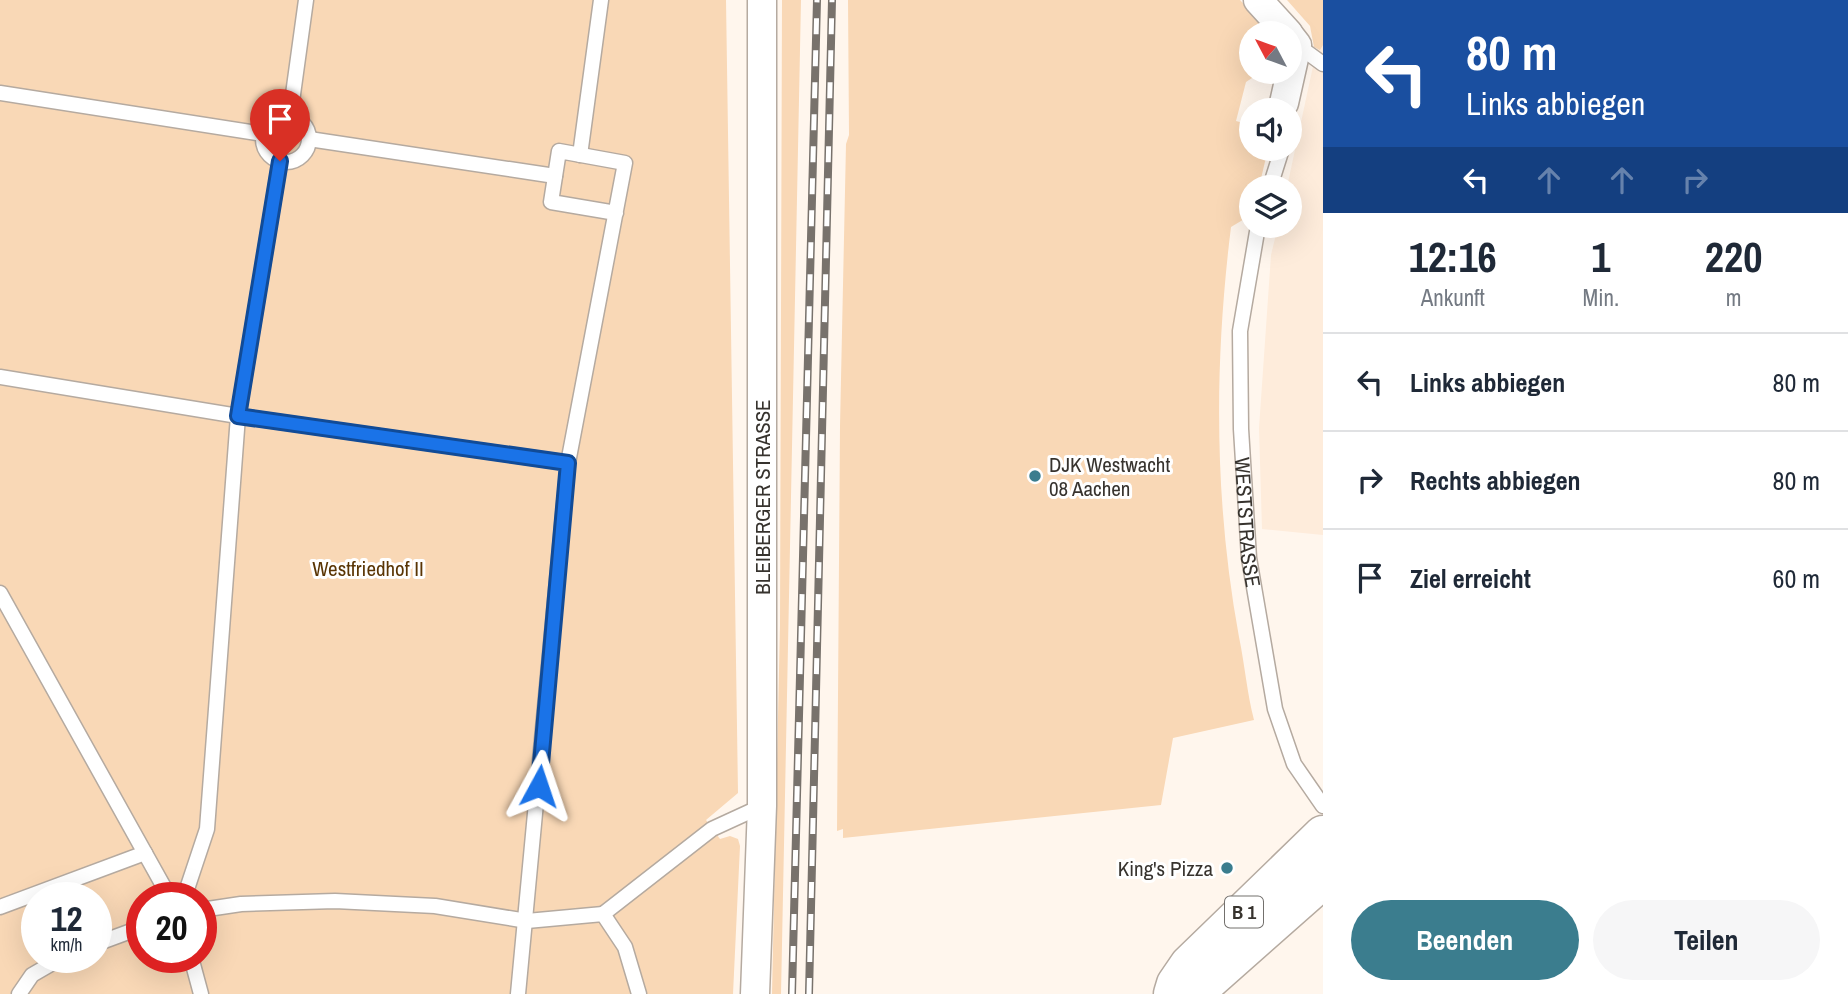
<!DOCTYPE html>
<html lang="de">
<head>
<meta charset="utf-8">
<style>
  :root { --surface:#fff; --page:#f6f6f7; --text:#1f2937; --muted:#747a83; --line:#e0e1e3; --accent:#3b7d8e }
  body { margin:0; font-family:"Archivo Narrow",sans-serif; background:var(--page); color:var(--text); height:100vh; display:flex; flex-direction:column; font-size:26px; white-space:nowrap }
  * { box-sizing:border-box; margin:0 }
  p { font-size:23px; color:var(--muted) }
  .icon { flex:none; width:38px; height:38px; fill:none; stroke:currentColor; stroke-width:2; stroke-linecap:round; stroke-linejoin:round }
  .map { position:relative; flex:1; overflow:hidden }
  .sheet { display:flex; flex-direction:column; background:var(--surface); width:525px }
  .sheet>* { flex:none }
  .top-card { background:#1a4fa0; color:#fff; overflow:hidden }
  .needle { width:46px; rotate:311deg }
  .tools { position:absolute; left:1239px; top:21px; display:grid; gap:14px }
  .tools a { display:grid; place-items:center; width:63px; height:63px; border-radius:50%; background:var(--surface); box-shadow:0 7px 28px #0002; font-size:35px }
  .speed { position:absolute; left:21px; top:882px; display:flex; gap:14px; font-size:35px; font-weight:700; text-align:center }
  .speed>* { display:grid; place-content:center; width:91px; height:91px; border-radius:50%; background:var(--surface); box-shadow:0 7px 28px #0002; line-height:1 }
  .speed small { font-size:18px; font-weight:400 }
  .speed .limit { border:10px solid #d22; background:#fff; color:#111 }
  .pin { position:absolute; display:grid; place-items:center; width:60px; height:60px; color:#fff; margin:-72px -30px; border-radius:50% 50% 50% 0; rotate:-45deg; box-shadow:0 0 7px #0007 }
  .pin .icon { rotate:45deg }
  .me { position:absolute; width:77px; margin:-38px; rotate:5deg; stroke-linejoin:round; filter:drop-shadow(0 0 5px #0008) }
  .turn { display:flex; align-items:center; gap:24px; height:147px; padding:0 28px; font-size:32px }
  .turn .icon { width:91px; height:91px; stroke-width:2.5 }
  .turn b { display:block; font-size:49px; line-height:60px }
  .lanes { display:flex; align-items:center; height:66px; padding:0 28px; background:#0003; justify-content:center; gap:35px; direction:ltr }
  .lanes .off { opacity:.35 }
  .eta { display:flex; justify-content:space-evenly; align-items:center; height:119px; text-align:center }
  .eta b { font-size:42px; font-weight:800; line-height:49px }
  .primary-button { display:flex; gap:14px; margin-top:auto; padding:14px 28px }
  .primary-button a { flex:1; height:80px; border-radius:42px; background:var(--accent); color:#fff; font-size:28px; font-weight:800; line-height:80px; text-align:center }
  .primary-button a+a { background:var(--page); color:var(--text) }
  ul { padding:0; list-style:none }
  li { display:flex; align-items:center; gap:21px; height:98px; padding:0 28px; border-top:2px solid var(--line) }
  li div { flex:1 }
  li b { display:block; font-size:26px }
  li em { font-style:normal }
  main { display:flex; flex:1; min-height:0 }
  .map>svg:first-child { display:block }
  .built { fill:#feecdb }
  .green { fill:#f9d8b6; fill-rule:evenodd }
  .lines { fill:none; stroke-linecap:round; stroke-linejoin:round }
  .service-casing { stroke:#b5aaa0; stroke-width:17 }
  .minor-casing { stroke:#b5aaa0; stroke-width:31 }
  .primary-casing { stroke:#b5aaa0; stroke-width:41 }
  .service { stroke:#fff; stroke-width:14 }
  .minor { stroke:#fff; stroke-width:28 }
  .primary { stroke:#fff; stroke-width:38 }
  .rail-casing { stroke:#78726c; stroke-width:8 }
  .rail { stroke:#fff; stroke-width:5; stroke-dasharray:16; stroke-linecap:butt }
  .route-casing { stroke:#114b97; stroke-width:18 }
  .route { stroke:#1a73e8; stroke-width:12 }
  .poi-dot { fill:#3b7d8e; stroke:#fff; stroke-width:2.5 }
  .labels { text-anchor:middle; dominant-baseline:central; stroke-width:6; stroke-linejoin:round; paint-order:stroke }
  .shield { fill:#fff; stroke:#73706d; stroke-width:2 }
  .shield-label { font-size:19px; font-weight:bold; fill:#37332e }
  .poi-label { font-size:21px; fill:#37332e; stroke:#fff; text-anchor:start }
  .street-label { font-size:21px; fill:#37332e; stroke:#fff }
  .park-label { font-size:21px; fill:#5a3504; stroke:#fff }
</style>
</head>
<body>
<main>
<div class="map">
<svg width="1323" height="994" viewBox="0 0 1323 994">
  <rect width="100%" height="100%" fill="#fff6ed"/>
  <!-- built -->
  <polygon class="built" points="1323,20 1323,535 1262,529 1259,428 1271,255 1278,226 1290,226 1290,187 1287,187"/>
  <!-- green -->
  <g class="green">
    <path d="M 0,0 L 726,0 L 738,793 L 706,820 L 720,839 L 730,836 L 738,839 L 740,846 L 733,994 L 0,994 ZM 37,898 L 96,898 L 96,957 L 37,957 ZM 142,898 L 201,898 L 201,957 L 142,957 Z"/>
    <polygon points="782,0 801,0 781,994 772,994 780,625"/>
    <path d="M 848,0 L 1240,0 L 1271,33 L 1251,33 L 1251,72 L 1261,72 L 1246,82 L 1236,121 L 1251,125 L 1251,149 L 1268,149 L 1259,187 L 1251,187 L 1251,215 L 1231,227 C 1214,364 1214,501 1239,637 C 1245,666 1247,693 1254,720 L 1173,738 L 1161,805 L 843,838 L 843,829 L 837,831 L 840,426 L 846,144 L 849,135 Z"/>
    <polygon points="1287,0 1323,0 1323,45 1320,50 1314,47 1310,26"/>
  </g>
  <g class="lines">
    <defs>
      <g id="service">
        <polyline points="1297,45 1323,64"/>
        <polyline points="0,93 263,134"/>
        <polyline points="290,116 306,0"/>
        <circle cx="286" cy="139" r="23"/>
        <polyline points="309,139 555,176"/>
        <polyline points="580,155 601,0"/>
        <polyline points="1270,187 1282,149"/>
        <path id="s1" d="M 1258,226 L 1240,331 L 1241,429 L 1249,558 L 1275,709 L 1294,764 L 1323,806"/>
        <polyline points="0,377 238,416 568,463"/>
        <polyline points="0,593 170,898"/>
        <polyline points="184,898 207,829 238,416 280,161"/>
        <polyline points="0,907 145,853"/>
        <polyline points="201,910 241,904 335,901 435,906 527,921 603,914 625,947 639,994"/>
        <polyline points="603,914 712,829 762,806"/>
        <polyline points="96,944 142,927"/>
        <polyline points="191,957 201,994"/>
        <polyline points="19,994 32,975 63,957"/>
        <polyline points="518,994 568,463 625,163 559,151 551,202 616,213"/>
      </g>
      <g id="minor">
        <polyline points="1258,0 1288,33"/>
        <polyline points="1284,103 1297,45 1290,36"/>
        <polyline points="755,994 762,806 762,0"/>
      </g>
      <g id="primary">
        <polyline points="1201,987 1323,879"/>
        <polyline points="1173,994 1176,984 1189,965 1323,835"/>
      </g>
    </defs>
    <!-- service casing -->
    <use href="#service" class="service-casing"/>
    <!-- minor casing -->
    <use href="#minor" class="minor-casing"/>
    <!-- primary casing -->
    <use href="#primary" class="primary-casing"/>
    <!-- service -->
    <use href="#service" class="service"/>
    <!-- minor -->
    <use href="#minor" class="minor"/>
    <!-- primary -->
    <use href="#primary" class="primary"/>
    <defs>
      <g id="rail">
        <polyline points="792,994 817,0"/>
        <polyline points="809,994 832,0"/>
      </g>
    </defs>
    <!-- rail casing -->
    <use href="#rail" class="rail-casing"/>
    <!-- rail -->
    <use href="#rail" class="rail"/>
  </g>
  <g class="lines">
    <defs>
      <polyline id="route" points="280,161 238,416 568,463 539,786"/>
    </defs>
    <!-- route casing -->
    <use href="#route" class="route-casing"/>
    <!-- route -->
    <use href="#route" class="route"/>
  </g>
  <!-- markers -->
  <g class="poi-dot">
    <circle cx="1035" cy="476" r="7"/>
    <circle cx="1227" cy="868" r="7"/>
  </g>
  <g class="labels">
    <!-- shield labels -->
    <rect class="shield" x="1225" y="896.5" width="38" height="31" rx="5"/>
    <g class="shield-label">
      <text x="1244" y="912">B 1</text>
    </g>
    <!-- poi labels -->
    <g class="poi-label">
      <text x="1049" y="464">DJK Westwacht<tspan x="1049" dy="24">08 Aachen</tspan></text>
      <text x="1213" y="868" text-anchor="end">King's Pizza</text>
    </g>
    <!-- street labels -->
    <g class="street-label">
      <text transform="translate(762 497) rotate(-90)">BLEIBERGER STRASSE</text>
      <text stroke="none"><textPath href="#s1" startOffset="298">WESTSTRASSE</textPath></text>
    </g>
    <!-- park labels -->
    <g class="park-label">
      <text x="368" y="568">Westfriedhof II</text>
    </g>
  </g>
</svg>
<div class="tools">
<a><svg class="needle" viewBox="-14 -14 28 28"><path d="M0-13l5 13h-10z" fill="#e53935"/><path d="M0 13l5-13h-10z" fill="#747a83"/></svg></a>
<a><svg class="icon" aria-label="sound" viewBox="0 0 24 24"><path d="M4 9h4l5-4v14l-5-4H4zM17 9q2 3 0 6"/></svg></a>
<a><svg class="icon" aria-label="layers" viewBox="0 0 24 24"><path d="M12 4l9 5-9 5-9-5zM3 14l9 5 9-5"/></svg></a>
</div>
<div class="speed"><div>12<small>km/h</small></div><div class="limit">20</div></div>
<div class="pin" style="left:280px;top:161px;background:#d93025"><svg class="icon" aria-label="arrive" viewBox="0 0 24 24"><path d="M6 21V4h12l-3 4 3 4H6"/></svg></div>
<svg class="me" style="left:539px;top:786px" viewBox="-20 -20 40 40"><path d="M0-17L14 15 0 8-14 15z" fill="#1a73e8" stroke="#fff" stroke-width="4"/></svg>
</div>
<section class="sheet">
<div class="top-card">
<div class="turn"><svg class="icon" aria-label="left" viewBox="0 0 24 24"><path d="M17 20v-9H6M10 6l-5 5 5 5"/></svg><div><b>80 m</b>Links abbiegen</div></div>
<div class="lanes"><svg class="icon" aria-label="left" viewBox="0 0 24 24"><path d="M17 20v-9H6M10 6l-5 5 5 5"/></svg><svg class="icon off" aria-label="ahead" viewBox="0 0 24 24"><path d="M12 20V5M6 11l6-6 6 6"/></svg><svg class="icon off" aria-label="ahead" viewBox="0 0 24 24"><path d="M12 20V5M6 11l6-6 6 6"/></svg><svg class="icon off" aria-label="right" viewBox="0 0 24 24"><path d="M7 20v-9h11M14 6l5 5-5 5"/></svg></div>
</div>
<div class="eta">
<div><b>12:16</b><p>Ankunft</p></div>
<div><b>1</b><p>Min.</p></div>
<div><b>220</b><p>m</p></div>
</div>
<ul>
<li><svg class="icon" aria-label="left" viewBox="0 0 24 24"><path d="M17 20v-9H6M10 6l-5 5 5 5"/></svg><div><b>Links abbiegen</b></div><em>80 m</em></li>
<li><svg class="icon" aria-label="right" viewBox="0 0 24 24"><path d="M7 20v-9h11M14 6l5 5-5 5"/></svg><div><b>Rechts abbiegen</b></div><em>80 m</em></li>
<li><svg class="icon" aria-label="arrive" viewBox="0 0 24 24"><path d="M6 21V4h12l-3 4 3 4H6"/></svg><div><b>Ziel erreicht</b></div><em>60 m</em></li>
</ul>
<div class="primary-button"><a>Beenden</a><a>Teilen</a></div>
</section>
</main>
</body>
</html>
